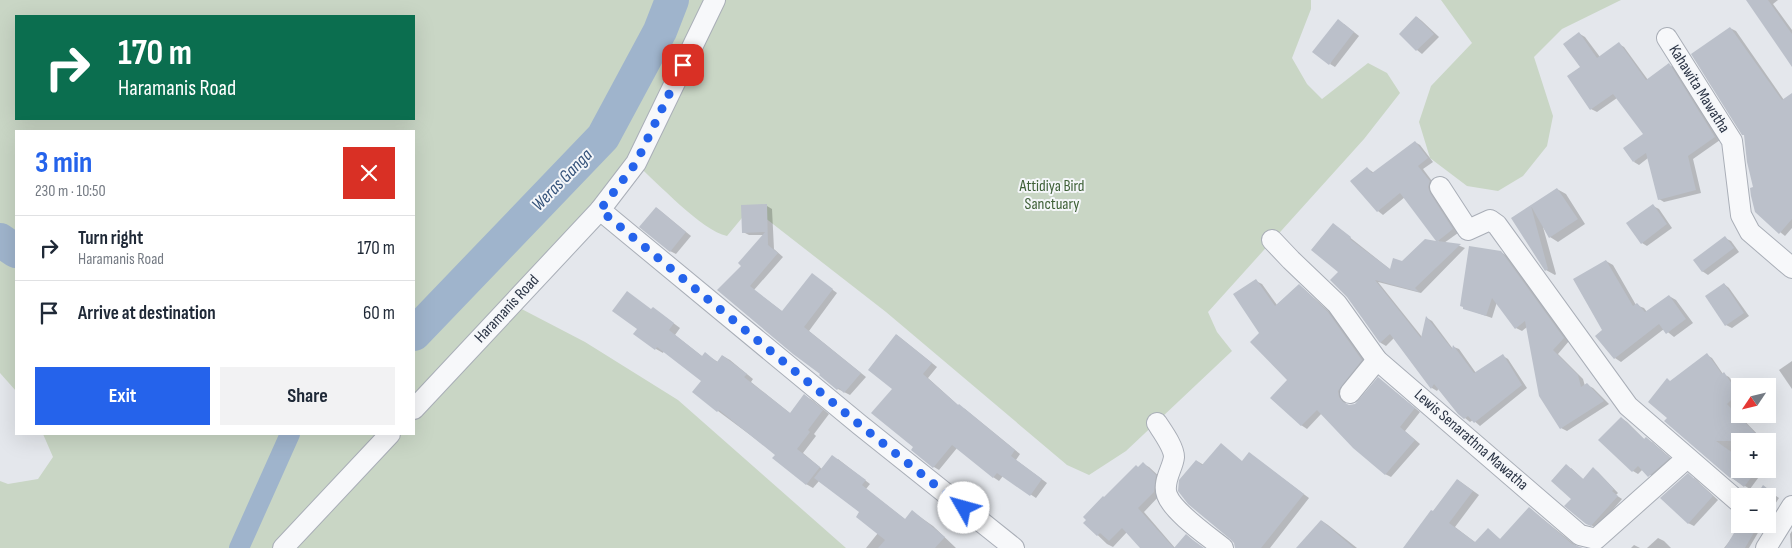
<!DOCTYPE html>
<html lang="en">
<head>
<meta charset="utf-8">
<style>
  :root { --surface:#fff; --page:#f2f2f3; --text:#1f2937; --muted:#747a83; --line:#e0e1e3; --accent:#2563eb }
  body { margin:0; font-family:"Sofia Sans Condensed",sans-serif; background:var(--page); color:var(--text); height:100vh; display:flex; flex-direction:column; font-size:19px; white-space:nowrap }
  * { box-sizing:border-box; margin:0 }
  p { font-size:16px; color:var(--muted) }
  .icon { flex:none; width:28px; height:28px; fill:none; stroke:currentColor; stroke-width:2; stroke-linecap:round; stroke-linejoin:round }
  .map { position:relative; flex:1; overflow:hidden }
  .sheet { position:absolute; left:15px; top:130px; width:400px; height:305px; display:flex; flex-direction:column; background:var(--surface); border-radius:0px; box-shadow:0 5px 20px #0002 }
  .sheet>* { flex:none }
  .hud { position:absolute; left:15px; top:15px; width:400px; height:105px; border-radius:0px; box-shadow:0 5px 20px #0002; background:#0b6e4f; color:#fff; overflow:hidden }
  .needle { width:32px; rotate:235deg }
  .tools { position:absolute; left:1731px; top:378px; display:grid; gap:10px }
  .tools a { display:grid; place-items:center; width:45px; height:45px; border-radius:0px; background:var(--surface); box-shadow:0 5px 20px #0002; font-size:25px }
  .pin { position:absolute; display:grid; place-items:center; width:42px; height:42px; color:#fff; margin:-21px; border-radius:10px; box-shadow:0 2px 8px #0006 }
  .me { position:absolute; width:55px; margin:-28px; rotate:308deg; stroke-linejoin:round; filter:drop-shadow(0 0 4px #0008) }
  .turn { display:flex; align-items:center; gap:18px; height:105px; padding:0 20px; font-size:22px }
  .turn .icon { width:65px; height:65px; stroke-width:2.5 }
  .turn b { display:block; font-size:35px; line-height:42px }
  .round { display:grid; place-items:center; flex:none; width:52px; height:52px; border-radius:0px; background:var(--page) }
  .headline { display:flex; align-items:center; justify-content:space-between; height:85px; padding:0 20px }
  h1 { font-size:30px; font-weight:700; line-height:38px; color:var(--accent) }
  .cta { display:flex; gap:10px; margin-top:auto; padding:10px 20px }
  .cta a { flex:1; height:58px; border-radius:0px; background:var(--accent); color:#fff; font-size:20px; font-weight:700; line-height:58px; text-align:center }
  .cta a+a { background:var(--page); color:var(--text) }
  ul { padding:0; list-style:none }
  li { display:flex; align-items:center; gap:15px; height:65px; padding:0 20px; border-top:1px solid var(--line) }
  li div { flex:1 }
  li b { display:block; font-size:19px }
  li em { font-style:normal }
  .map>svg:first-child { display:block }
  .green { fill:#c9d6c5; fill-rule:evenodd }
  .shadow { fill:#0003 }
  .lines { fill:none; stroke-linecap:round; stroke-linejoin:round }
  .canal { stroke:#9fb4cc; stroke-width:20 }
  .river { stroke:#9fb4cc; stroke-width:34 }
  .building { fill:#bbc0ca }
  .minor-casing { stroke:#a9aeb7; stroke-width:22 }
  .minor { stroke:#f7f8fa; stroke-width:20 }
  .route { stroke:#2563eb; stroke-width:9; stroke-dasharray:0 16.2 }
  .labels { text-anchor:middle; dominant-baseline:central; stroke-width:4; stroke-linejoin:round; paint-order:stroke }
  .street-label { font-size:16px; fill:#2b3445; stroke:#f4f6f9 }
  .park-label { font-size:16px; fill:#3f6138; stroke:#f4f6f9 }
  .water-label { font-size:18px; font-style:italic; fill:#34527a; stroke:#f4f6f9 }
</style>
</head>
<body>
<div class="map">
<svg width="1792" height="548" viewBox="0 0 1792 548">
  <rect width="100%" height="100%" fill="#e4e7ec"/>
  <!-- green -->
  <g class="green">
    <path d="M 0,0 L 1311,0 L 1311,9 L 1292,58 L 1307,84 L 1322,99 L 1368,63 L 1387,73 L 1400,93 L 1364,139 L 1208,312 L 1217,332 L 1232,351 L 1126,451 L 1089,475 L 1067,465 L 886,312 L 751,207 L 727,236 C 702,231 657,182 636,164 L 512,304 L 585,342 L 678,400 L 846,548 L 0,548 L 0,481 L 8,484 L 38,479 L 53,457 L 43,434 L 414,434 L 414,131 L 16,131 L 16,391 L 0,373 ZM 16,16 L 414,16 L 414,119 L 16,119 Z"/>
    <polygon points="1441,0 1621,0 1562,29 1534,57 1553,116 1547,146 1523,176 1498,191 1467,186 1430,158 1419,122 1431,86 1472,43"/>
  </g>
  <!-- shadow -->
  <g class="shadow">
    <polygon points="1747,0 1778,0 1773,4 1792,30 1792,65"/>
    <polygon points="1417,17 1422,21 1439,37 1422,54 1417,50 1400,34"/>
    <polygon points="1344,24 1359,36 1335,67 1330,64"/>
    <polygon points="1730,28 1736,31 1784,100 1792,94 1792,228 1785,236 1780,232 1755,188"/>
    <polygon points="1580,34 1585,37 1600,57 1619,44 1624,47 1648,80 1669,65 1675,68 1720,140 1693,159 1701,193 1664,202 1659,199 1648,158 1639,165 1634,162 1644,134 1617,98 1597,112 1591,109 1581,68"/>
    <polygon points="1415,142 1420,145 1433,162 1423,169 1435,185 1458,233 1444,243 1460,246 1465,248 1421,293 1378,282 1422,337 1427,318 1432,321 1453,349 1454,347 1459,349 1476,373 1503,356 1508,359 1527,388 1480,426 1473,420 1470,422 1465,418 1439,388 1437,391 1432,388 1394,338 1386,346 1381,343 1348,296 1340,272 1333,224 1391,270 1439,242 1405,197 1383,215 1378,211 1367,168 1374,173"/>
    <polygon points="1557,189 1566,194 1585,224 1558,242 1550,237 1543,227 1556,274 1555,275 1546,270 1513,219"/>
    <polygon points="767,206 772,209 774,249 783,257 754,290 783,312 817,278 837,293 809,331 866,377 850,395 838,389 822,373 719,290 743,266 764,235 749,235 743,232"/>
    <polygon points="1653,206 1659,209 1672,228 1647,246 1642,243"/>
    <polygon points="657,208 691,236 676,254 670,251"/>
    <polygon points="1725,238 1731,241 1739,252 1708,275 1702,271"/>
    <polygon points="1501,252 1507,256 1569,341 1558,354 1583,379 1585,386 1587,385 1593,388 1609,404 1567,431 1561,428 1527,327 1522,331 1516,328 1497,302 1492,318 1464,308"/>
    <polygon points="1606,261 1613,265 1636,305 1644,308 1647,312 1669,296 1676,300 1693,323 1674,337 1664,329 1621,362 1615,358 1604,331"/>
    <polygon points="1256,281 1262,284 1277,305 1299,285 1304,289 1334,316 1367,363 1344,394 1344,401 1347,406 1355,405 1379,379 1420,412 1405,431 1420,444 1391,477 1385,474 1322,413 1307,429 1301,425 1289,380 1261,333"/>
    <polygon points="1724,284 1729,288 1749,316 1732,328 1726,325"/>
    <polygon points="652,310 660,313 680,328 675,335 703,357 705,354 718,362 723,356 730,360 753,379 751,382 791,414 805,396 812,400 829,414 814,434 816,436 803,453 822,469 838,459 870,484 866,489 906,520 913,512 933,526 956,548 866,548 878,533 861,512 819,481 813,488 806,484 777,455 718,411 703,381 664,351 663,353 656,349"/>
    <polygon points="897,335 937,367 928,378 959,406 965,409 1020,454 1016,460 1047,483 1036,498 1003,476 999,481 993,477 957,448 939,470 934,467 915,447 894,389"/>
    <polygon points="1707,355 1712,358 1723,374 1729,377 1740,393 1740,399 1732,408 1764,441 1740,441 1740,469 1754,469 1761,474 1750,489 1730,477 1669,418 1671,382"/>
    <polygon points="1792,361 1792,389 1779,370"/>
    <polygon points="1621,418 1627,422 1645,440 1652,442 1674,461 1655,479 1643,469 1638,474 1633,471"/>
    <polygon points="1249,453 1309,498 1270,548 1236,548 1235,542 1197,461 1204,465 1243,462"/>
    <polygon points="1143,464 1149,467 1162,479 1160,495 1144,512 1175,548 1141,548 1127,532 1113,547 1107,544 1085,523"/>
    <polygon points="1571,468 1584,480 1594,469 1598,472 1618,493 1616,495 1622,499 1597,528 1586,523 1573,499"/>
    <polygon points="1694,478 1718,500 1694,526 1688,523"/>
    <polygon points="1458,480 1479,495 1455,527 1476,543 1488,530 1501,540 1529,508 1579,548 1404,548"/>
    <polygon points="1763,487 1779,498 1768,515 1768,496 1758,496"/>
    <polygon points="1322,521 1328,525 1357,548 1298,548"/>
    <polygon points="1741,524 1761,524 1757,530 1759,531 1749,548 1724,548 1732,538"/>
    <polygon points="1792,531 1792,548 1791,548 1790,534"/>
    <polygon points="1658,538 1664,541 1671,548 1647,548"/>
    <polygon points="1634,545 1640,548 1631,548"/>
  </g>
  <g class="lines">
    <!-- canal -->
    <polyline class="canal" points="239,548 290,434"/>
    <!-- river -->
    <g class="river">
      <polyline points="0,240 16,251"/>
      <polyline points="414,334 603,137 660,31 672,0"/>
    </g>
  </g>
  <!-- building -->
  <g class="building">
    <polygon points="1746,0 1768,0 1792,34 1792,67"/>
    <polygon points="1416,16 1434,34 1416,51 1399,34"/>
    <polygon points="1338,19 1354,32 1329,65 1312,52"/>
    <polygon points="1730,27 1782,100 1792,93 1792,219 1779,234 1755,212 1751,196 1750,188 1753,187 1747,162 1744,135 1742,135 1691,54"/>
    <polygon points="1579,32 1597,58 1619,42 1646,80 1669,63 1715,137 1688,156 1696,190 1658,200 1646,153 1633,162 1623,148 1643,134 1613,94 1590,110 1567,76 1580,67 1563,44"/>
    <polygon points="1415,141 1428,158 1418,166 1430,181 1428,187 1430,193 1453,229 1438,241 1461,244 1415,288 1419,292 1375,280 1421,338 1426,316 1452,349 1453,345 1474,373 1503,354 1522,385 1474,423 1468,416 1464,419 1458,414 1434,384 1431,389 1390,334 1380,343 1347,297 1330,280 1338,272 1311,250 1333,223 1351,237 1350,239 1390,269 1393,258 1402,261 1425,239 1436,241 1400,193 1377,212 1350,181 1367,167 1372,173"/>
    <polygon points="1557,188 1578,219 1549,238 1531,206 1548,269 1545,271 1511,218"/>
    <polygon points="767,204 768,245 778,253 750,286 782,311 812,273 833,289 804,327 861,373 844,393 839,388 837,390 819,375 820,374 793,354 717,290 741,266 738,263 765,232 742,233 741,205"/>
    <polygon points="1653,204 1667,224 1641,244 1626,223"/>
    <polygon points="656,207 686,232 670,252 639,227"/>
    <polygon points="1725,236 1734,248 1702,272 1693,260"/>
    <polygon points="1469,246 1501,251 1564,338 1553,350 1578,375 1581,387 1587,383 1604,401 1560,429 1539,396 1525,321 1515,329 1492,298 1486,316 1463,309 1463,307 1460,306"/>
    <polygon points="1606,260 1633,306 1637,303 1645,312 1669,295 1686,319 1666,334 1659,324 1614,359 1595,336 1602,330 1573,279"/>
    <polygon points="1256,279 1275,306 1299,284 1328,312 1362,360 1338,391 1339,397 1343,402 1349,405 1355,404 1378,377 1415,408 1400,427 1415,440 1385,475 1353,448 1317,410 1301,426 1270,398 1287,380 1250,342 1259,333 1233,294"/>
    <polygon points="1724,283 1744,313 1725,326 1705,296"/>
    <polygon points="627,291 651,309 653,307 674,323 669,330 702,356 705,352 717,362 722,355 747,374 744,377 790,413 804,394 823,410 808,430 810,432 797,449 820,467 806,485 772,458 775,455 719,410 717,412 692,392 701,381 657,347 655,350 633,334 637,329 612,311"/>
    <polygon points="896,334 932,363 923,374 958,405 959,404 1015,450 1011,456 1042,479 1030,496 997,473 993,478 952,445 933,468 911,450 913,447 871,413 892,389 868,370"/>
    <polygon points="1707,353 1722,374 1724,372 1738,393 1727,404 1763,441 1716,441 1740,458 1740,469 1757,470 1744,487 1731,477 1730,478 1664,421 1667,418 1648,402 1667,378 1670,381"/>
    <polygon points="1621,417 1644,439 1646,437 1670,458 1648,477 1638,466 1632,472 1598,440"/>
    <polygon points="1221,443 1242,461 1249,452 1304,494 1261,548 1235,548 1234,543 1230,539 1188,504 1178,491 1179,480 1196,460 1202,465"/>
    <polygon points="832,455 866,480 862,485 905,519 912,510 945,537 935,548 878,548 885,540 856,517 859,512 814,478"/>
    <polygon points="1143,462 1156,475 1154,492 1138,508 1174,548 1140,548 1122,528 1109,541 1100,533 1097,536 1083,523 1086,520 1083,517 1103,496 1104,497 1136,465 1138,467"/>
    <polygon points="1566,464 1583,479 1593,467 1614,489 1612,491 1618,496 1591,526 1586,524 1564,506 1571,499 1551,481"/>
    <polygon points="1688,473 1713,496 1688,524 1660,498"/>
    <polygon points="1457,479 1473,491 1449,523 1475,542 1488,528 1500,539 1529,507 1572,544 1583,548 1403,548 1431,510 1433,511"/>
    <polygon points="1763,485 1776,495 1768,508 1768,496 1756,496"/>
    <polygon points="1321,520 1354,548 1296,548"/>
    <polygon points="1740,523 1759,524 1745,548 1725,548"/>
    <polygon points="1186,534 1193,540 1204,548 1174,548"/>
  </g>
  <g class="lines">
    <defs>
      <g id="minor">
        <polyline points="715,0 636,163 600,210 860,425 1014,548"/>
        <polyline points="1667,38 1732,141 1741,215 1750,232 1792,268"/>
        <polyline points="1440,187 1468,230 1490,220 1497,225 1628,406 1740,503"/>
        <polyline points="1272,240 1291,260 1337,304 1377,360 1580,535 1596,539 1687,458"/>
        <polyline points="1350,393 1377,360"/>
        <polyline points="414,409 600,210"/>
        <path d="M 1157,423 C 1162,431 1174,447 1174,457 C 1173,468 1162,482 1167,495 C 1173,512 1208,536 1223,548"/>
        <polyline points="283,548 390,434"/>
        <polyline points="1766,548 1792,506"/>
      </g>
    </defs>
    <!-- minor casing -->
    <use href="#minor" class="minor-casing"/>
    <!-- minor -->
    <use href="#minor" class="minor"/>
  </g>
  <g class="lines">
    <!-- route -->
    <polyline class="route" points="683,65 636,163 600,210 860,425 964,508"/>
  </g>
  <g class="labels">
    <!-- street labels -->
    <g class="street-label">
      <text transform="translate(1699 89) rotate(58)">Kahawita Mawatha</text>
      <text transform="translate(507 309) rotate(-47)">Haramanis Road</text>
      <text transform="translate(1471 440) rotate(41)">Lewis Senarathna Mawatha</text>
    </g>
    <!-- park labels -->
    <g class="park-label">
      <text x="1052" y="186">Attidiya Bird<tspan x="1052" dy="18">Sanctuary</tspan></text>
    </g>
    <!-- water labels -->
    <g class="water-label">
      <text transform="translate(562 180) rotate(-46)">Weras Ganga</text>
    </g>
  </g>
</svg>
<div class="tools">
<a><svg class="needle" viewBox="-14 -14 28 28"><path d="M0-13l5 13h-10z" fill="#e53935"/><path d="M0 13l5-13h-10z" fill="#747a83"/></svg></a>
<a>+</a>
<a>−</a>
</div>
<div class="pin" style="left:683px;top:65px;background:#d93025"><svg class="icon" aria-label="arrive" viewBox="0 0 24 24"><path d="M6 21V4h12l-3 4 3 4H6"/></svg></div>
<svg class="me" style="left:964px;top:508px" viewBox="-20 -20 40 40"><circle r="19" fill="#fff"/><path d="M0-13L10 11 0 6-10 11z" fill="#2563eb"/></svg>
<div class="hud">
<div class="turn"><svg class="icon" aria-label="right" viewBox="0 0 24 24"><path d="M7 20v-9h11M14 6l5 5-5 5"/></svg><div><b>170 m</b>Haramanis Road</div></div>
</div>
<section class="sheet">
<div class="headline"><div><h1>3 min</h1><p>230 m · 10:50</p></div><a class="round" style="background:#d93025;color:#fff"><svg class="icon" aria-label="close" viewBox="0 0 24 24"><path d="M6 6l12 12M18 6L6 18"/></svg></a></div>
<ul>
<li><svg class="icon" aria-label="right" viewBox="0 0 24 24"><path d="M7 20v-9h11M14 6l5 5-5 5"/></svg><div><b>Turn right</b><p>Haramanis Road</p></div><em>170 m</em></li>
<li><svg class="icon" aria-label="arrive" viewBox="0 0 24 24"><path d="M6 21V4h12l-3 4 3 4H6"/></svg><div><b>Arrive at destination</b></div><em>60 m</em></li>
</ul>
<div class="cta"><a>Exit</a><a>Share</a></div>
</section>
</div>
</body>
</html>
